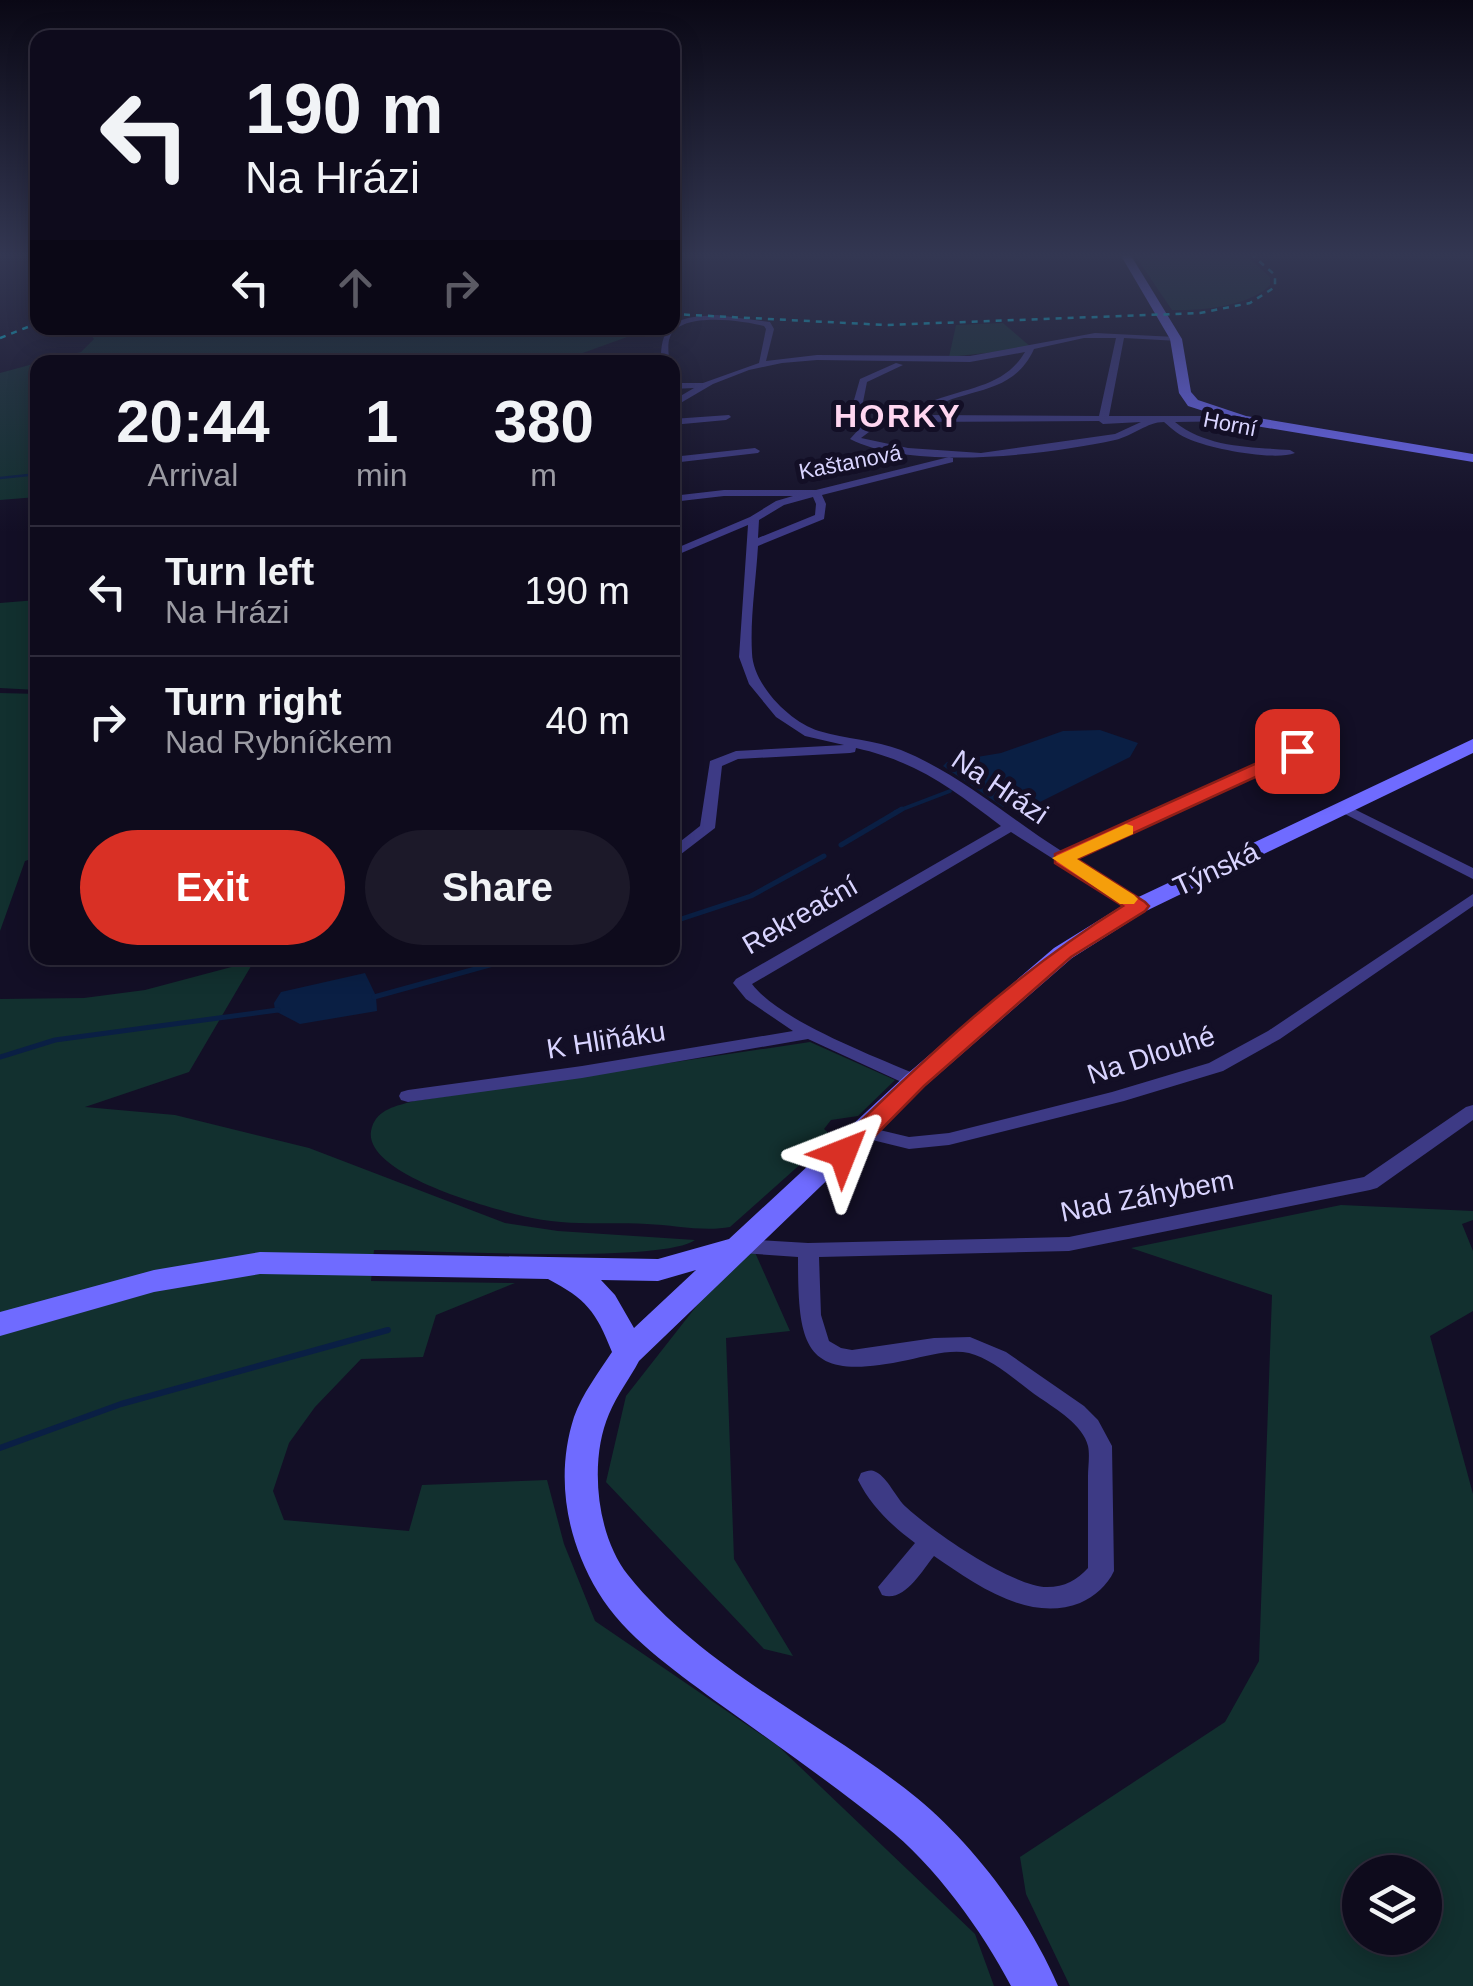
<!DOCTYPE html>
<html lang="en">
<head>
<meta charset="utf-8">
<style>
  :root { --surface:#0e0b1c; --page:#1c1929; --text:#f1f3f6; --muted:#9b9ba3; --line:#2e2b3b; --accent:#d93025 }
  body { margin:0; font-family:Arial,sans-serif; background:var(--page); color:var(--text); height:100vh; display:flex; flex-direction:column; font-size:38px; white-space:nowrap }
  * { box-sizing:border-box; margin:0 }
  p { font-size:32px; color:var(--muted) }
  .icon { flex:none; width:55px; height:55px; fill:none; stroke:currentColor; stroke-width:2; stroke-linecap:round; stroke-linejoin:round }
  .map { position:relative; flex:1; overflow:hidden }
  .details { position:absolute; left:30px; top:355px; width:650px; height:610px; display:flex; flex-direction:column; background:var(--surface); border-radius:20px; box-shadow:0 5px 25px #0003,0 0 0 2px var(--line) }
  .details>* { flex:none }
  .guide { position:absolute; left:30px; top:30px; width:650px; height:305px; border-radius:20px; box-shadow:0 5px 25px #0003,0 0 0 2px var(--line); background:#0e0b1c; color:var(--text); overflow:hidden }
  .controls { position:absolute; left:1342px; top:1855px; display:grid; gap:20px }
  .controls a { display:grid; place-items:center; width:100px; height:100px; border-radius:50%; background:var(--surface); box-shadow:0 5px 25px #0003,0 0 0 2px var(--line); font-size:50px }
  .pin { position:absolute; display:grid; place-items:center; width:85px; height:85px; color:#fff; margin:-42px; border-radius:20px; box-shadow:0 5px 15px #0006 }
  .me { position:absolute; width:110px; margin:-55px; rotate:45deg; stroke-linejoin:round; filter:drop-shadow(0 0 8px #0008) }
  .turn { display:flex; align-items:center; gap:35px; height:210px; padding:0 50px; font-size:45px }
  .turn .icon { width:130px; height:130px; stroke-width:2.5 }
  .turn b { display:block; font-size:70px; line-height:85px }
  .lanes { display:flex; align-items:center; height:95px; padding:0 50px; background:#0003; justify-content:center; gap:50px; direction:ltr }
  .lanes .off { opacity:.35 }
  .eta { display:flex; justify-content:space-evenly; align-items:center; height:170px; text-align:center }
  .eta b { font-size:60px; font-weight:700; line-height:70px }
  .primary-button { display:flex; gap:20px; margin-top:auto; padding:20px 50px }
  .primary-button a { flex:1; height:115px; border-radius:60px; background:var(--accent); color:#fff; font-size:40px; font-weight:700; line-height:115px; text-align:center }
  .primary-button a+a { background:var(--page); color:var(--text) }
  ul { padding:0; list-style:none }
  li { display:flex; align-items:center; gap:30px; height:130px; padding:0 50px; border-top:2px solid var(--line) }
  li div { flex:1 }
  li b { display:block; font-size:38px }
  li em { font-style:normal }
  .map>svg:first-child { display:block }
  .green { fill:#12302f; fill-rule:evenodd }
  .water { fill:#0a1f44 }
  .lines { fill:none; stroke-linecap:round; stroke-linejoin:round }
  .stream-far3 { stroke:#0a1f44; stroke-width:2.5 }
  .stream-far2 { stroke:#0a1f44; stroke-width:4 }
  .stream-far1 { stroke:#0a1f44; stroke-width:5 }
  .stream { stroke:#0a1f44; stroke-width:6 }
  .street { fill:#3d3a85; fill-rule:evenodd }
  .secondary { fill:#6f6bff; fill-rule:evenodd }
  .rail { stroke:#00e5ff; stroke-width:2.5; stroke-dasharray:6 6; stroke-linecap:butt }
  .route { fill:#d93025; stroke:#8d1f18; stroke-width:2.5 }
  .slow { fill:#f59e0b }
  .labels { text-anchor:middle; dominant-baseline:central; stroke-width:10; stroke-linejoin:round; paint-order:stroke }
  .far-street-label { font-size:22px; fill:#d9d4ff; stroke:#130f26 }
  .street-label { font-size:28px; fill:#d9d4ff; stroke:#130f26 }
  .far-district-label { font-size:32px; font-weight:bold; letter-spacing:2.5px; fill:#ffd6f0; stroke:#130f26 }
</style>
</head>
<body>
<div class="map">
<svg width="1473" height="1986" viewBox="0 0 1473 1986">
  <rect width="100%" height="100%" fill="#130f26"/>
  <!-- green -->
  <g class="green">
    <path d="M 1134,254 L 1244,254 L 1270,277 L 1270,285 C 1250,306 1201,311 1172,310 Z"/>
    <polygon points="1003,323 1032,348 949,357 956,325"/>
    <polygon points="45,328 652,328 580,354 575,362 40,362 81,352 94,339 92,336 98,334"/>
    <polygon points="37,363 37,497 0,500 0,373"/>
    <polygon points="37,600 37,690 0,688 0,603"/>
    <polygon points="0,693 38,694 37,857 25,861 0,931"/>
    <path d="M 254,961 L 189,1072 L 85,1107 L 175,1115 L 309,1148 L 505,1223 L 558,1231 L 695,1240 C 662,1264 429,1250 374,1250 L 371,1281 L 515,1283 L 436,1315 L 423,1357 L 361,1359 L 315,1407 L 289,1443 L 273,1491 L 284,1520 L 409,1531 L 422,1485 L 547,1480 L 564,1544 L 595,1621 L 778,1746 L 975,1934 L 994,1986 L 0,1986 L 0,999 L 84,998 L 145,990 Z"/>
    <path d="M 810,1042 L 895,1080 L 858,1116 L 831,1120 L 824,1129 L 832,1136 L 730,1227 C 704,1232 674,1225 647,1224 C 609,1222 570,1226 532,1218 C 499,1211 356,1174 372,1127 C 378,1109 396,1106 414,1101 Z"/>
    <path d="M 1341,1205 L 1473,1211 L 1473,1220 L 1462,1224 L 1473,1251 L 1473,1311 L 1430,1336 L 1473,1494 L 1473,1986 L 1070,1986 L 1026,1894 L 1020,1857 L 1225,1722 L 1259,1661 L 1272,1295 L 1131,1248 ZM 1360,1872 L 1425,1872 L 1425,1938 L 1360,1938 Z"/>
    <polygon points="749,1239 790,1331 726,1338 734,1559 793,1656 764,1649 606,1482 626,1396"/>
  </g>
  <!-- water -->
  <g class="water">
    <polygon points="1100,730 1138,743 1130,757 1032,806 1003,807 943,766 947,762 1001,753 1063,731"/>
    <polygon points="365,973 376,996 377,1011 300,1024 275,1011 274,1003 281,992"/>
  </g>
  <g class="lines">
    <!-- stream-far3 -->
    <polyline class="stream-far3" points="0,478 38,474"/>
    <!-- stream-far2 -->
    <polyline class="stream-far2" points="895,812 950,791"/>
    <!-- stream-far1 -->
    <g class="stream-far1">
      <polyline points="841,845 902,809"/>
      <polyline points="672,922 751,896 824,856"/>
      <polyline points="374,997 515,958"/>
      <polyline points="0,1057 55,1040 278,1010"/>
    </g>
    <!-- stream -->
    <polyline class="stream" points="0,1448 121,1404 388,1330"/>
    <!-- street -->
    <g class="street">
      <path d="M 717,315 L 770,322 L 774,329 L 766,361 L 817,355 L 970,356 L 1095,333 L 1176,337 L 1179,341 L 1124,338 L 1109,416 L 1237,416 L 1240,417 L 1240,421 L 1175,422 C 1207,448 1251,447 1290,450 L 1295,453 C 1274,461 1213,449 1191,440 C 1180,436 1172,429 1164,422 C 1147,422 1133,436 1115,440 C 1046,455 913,471 850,439 L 860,428 L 852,407 L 860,379 L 896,363 L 903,365 L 867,382 L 862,407 L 868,423 C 881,418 894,419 907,415 C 917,413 925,404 935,400 C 969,387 1005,386 1025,352 L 970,362 L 817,360 L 782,363 L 749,370 L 713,384 L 672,408 L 672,401 L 694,388 L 672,389 L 672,383 L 703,383 L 759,363 L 766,329 L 764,326 C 743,321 681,311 670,337 C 667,344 669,355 669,362 L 661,362 C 660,321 678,317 717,315 ZM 1084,338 L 1116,338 L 1099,416 L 922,415 C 959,385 1011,400 1034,349 ZM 1099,421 L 1103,424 L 1141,422 L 1115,434 L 981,453 L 908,448 L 861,438 L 877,426 L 897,422 Z"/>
      <polygon points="729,415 731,417 726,420 672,425 672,419"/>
      <polygon points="755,448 760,451 758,453 672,463 672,457"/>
      <path d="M 949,457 L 953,458 L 953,462 L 822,495 L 826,504 L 824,519 L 758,546 C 756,581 750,618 752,653 C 753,685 790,722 819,731 C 846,739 875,740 901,750 C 960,774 1009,818 1063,852 L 1292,748 L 1302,748 L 1302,754 L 1074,859 L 1144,903 L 1146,906 L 1144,909 L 1132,909 L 1011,832 L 752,984 C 781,1022 877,1057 922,1077 L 924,1081 L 922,1085 L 908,1085 L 808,1039 L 582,1078 L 408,1102 L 401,1100 L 399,1096 L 401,1092 L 408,1090 L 582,1066 L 793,1031 L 746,999 L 733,983 L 736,979 L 1001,826 C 952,789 918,762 856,748 L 855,752 L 850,753 L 738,759 L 722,766 L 715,828 L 672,861 L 672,848 L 700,826 L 710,761 L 736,751 L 844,745 L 805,736 L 776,717 L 749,684 L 739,657 L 748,525 L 672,557 L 672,550 L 750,517 L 776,501 L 793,496 L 724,496 L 672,502 L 672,496 L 724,490 L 816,490 ZM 813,497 L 816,504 L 815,515 L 758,538 L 759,520 L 784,505 Z"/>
      <polygon points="1344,804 1473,868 1473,879 1339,811 1337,808"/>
      <polygon points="1473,894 1473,906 1280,1039 1223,1071 1124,1101 949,1145 909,1149 856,1136 853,1132 856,1128 863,1126 909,1137 949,1133 1112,1092 1209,1063 1268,1031"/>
      <path d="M 1473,1105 L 1473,1120 L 1377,1188 L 1370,1190 L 1069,1251 L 819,1257 L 821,1315 L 829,1341 L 841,1348 L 852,1350 L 934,1338 L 970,1337 L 1006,1352 L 1084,1406 L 1098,1420 L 1112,1446 L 1114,1571 C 1107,1586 1095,1596 1080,1603 C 1028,1623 975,1584 934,1556 C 921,1572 904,1603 882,1595 L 878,1587 L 915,1543 C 891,1525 871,1506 858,1480 L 861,1473 C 868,1471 870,1469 876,1472 C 888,1478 896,1498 906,1507 C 933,1532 1011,1586 1047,1587 C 1065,1587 1077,1580 1088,1568 C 1088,1537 1088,1507 1088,1476 C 1088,1467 1090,1455 1088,1446 C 1083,1425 1056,1409 1040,1398 C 1019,1384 994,1359 969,1353 C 950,1349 927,1356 908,1360 C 805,1382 798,1351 798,1257 L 741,1253 L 734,1251 L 730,1246 L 734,1241 L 741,1239 L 808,1243 L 1069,1237 L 1364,1177 L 1466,1107 Z"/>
    </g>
    <!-- secondary -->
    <g class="secondary">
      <polygon points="1120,254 1130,254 1182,339 1191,392 1198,400 1246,416 1473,454 1473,462 1244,424 1188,406 1179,393 1170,339"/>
      <path d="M 1473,739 L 1473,753 L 1146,911 L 1072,958 L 924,1087 L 639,1361 C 630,1378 617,1395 609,1414 C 589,1460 596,1535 628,1575 C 704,1670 823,1722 917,1798 C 974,1845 1029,1918 1058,1986 L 1011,1986 C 983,1932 934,1864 885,1826 C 830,1782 771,1741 714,1700 C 673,1669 625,1637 598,1592 C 566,1539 555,1476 574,1417 C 582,1394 599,1372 612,1352 C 596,1311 586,1299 548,1279 L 260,1274 L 154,1292 L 0,1336 L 0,1312 L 154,1270 L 260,1252 L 658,1259 L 729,1239 L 906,1075 L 1054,948 L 1130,901 ZM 696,1270 L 634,1328 L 615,1295 L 601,1280 L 658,1281 Z"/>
    </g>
    <!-- rail -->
    <g class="rail">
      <polyline points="672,314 886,325 1200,313 1250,303 1275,287 1275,275 1251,254"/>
      <polyline points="0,338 38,323"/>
    </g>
  </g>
  <!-- sky -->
  <linearGradient id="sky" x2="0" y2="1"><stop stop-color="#0a0815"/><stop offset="0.48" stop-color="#333752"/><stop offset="1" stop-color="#333752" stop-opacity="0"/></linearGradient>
  <rect width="1473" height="532" fill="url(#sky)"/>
  <!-- route -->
  <path class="route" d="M 1297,745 L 1306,751 L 1303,755 L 1077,859 L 1145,902 L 1149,906 L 1145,911 L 1071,957 L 924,1086 L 852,1159 L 834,1159 L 830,1153 L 834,1147 C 924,1059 1016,972 1123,906 L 1055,863 L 1055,854 Z"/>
  <!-- slow -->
  <polygon class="slow" points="1126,824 1133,826 1133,834 1077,859 1134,895 1138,899 1134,904 1120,904 1052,858"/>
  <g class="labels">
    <!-- far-street labels -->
    <g class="far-street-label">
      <text transform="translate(1230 424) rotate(11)">Horní</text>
      <text transform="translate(850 462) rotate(-11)">Kaštanová</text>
    </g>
    <!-- street labels -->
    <g class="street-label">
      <text transform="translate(1000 787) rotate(34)">Na Hrázi</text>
      <text transform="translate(1216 869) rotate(-25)">Týnská</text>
      <text transform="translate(800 915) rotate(-30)">Rekreační</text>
      <text transform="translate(606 1040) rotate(-9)">K Hliňáku</text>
      <text transform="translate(1151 1055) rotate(-18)">Na Dlouhé</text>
      <text transform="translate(1147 1196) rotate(-11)">Nad Záhybem</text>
    </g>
    <!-- far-district labels -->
    <g class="far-district-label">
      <text x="898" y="416">HORKY</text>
    </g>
  </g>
</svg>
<div class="controls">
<a><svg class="icon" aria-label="layers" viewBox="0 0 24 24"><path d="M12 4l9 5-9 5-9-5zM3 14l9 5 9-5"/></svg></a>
</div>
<div class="pin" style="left:1297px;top:751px;background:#d93025"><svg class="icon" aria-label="arrive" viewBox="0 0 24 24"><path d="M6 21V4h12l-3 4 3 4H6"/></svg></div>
<svg class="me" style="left:843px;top:1153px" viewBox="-20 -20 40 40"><path d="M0-17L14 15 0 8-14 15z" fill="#d93025" stroke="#fff" stroke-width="4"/></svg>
<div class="guide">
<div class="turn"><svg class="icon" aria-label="left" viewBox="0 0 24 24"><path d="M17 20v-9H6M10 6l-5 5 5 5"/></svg><div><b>190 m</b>Na Hrázi</div></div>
<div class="lanes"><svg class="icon" aria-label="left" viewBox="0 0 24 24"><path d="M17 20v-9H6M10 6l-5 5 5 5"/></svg><svg class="icon off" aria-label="ahead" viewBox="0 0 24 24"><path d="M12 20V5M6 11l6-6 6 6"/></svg><svg class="icon off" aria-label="right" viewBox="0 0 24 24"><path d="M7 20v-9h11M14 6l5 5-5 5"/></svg></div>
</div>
<section class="details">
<div class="eta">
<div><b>20:44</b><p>Arrival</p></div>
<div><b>1</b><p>min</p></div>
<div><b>380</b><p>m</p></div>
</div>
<ul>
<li><svg class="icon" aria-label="left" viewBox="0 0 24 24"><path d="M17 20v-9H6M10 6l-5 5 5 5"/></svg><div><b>Turn left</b><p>Na Hrázi</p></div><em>190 m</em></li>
<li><svg class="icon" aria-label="right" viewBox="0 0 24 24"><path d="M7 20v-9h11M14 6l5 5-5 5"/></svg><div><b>Turn right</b><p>Nad Rybníčkem</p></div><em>40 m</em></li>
</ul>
<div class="primary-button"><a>Exit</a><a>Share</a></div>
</section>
</div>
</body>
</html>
